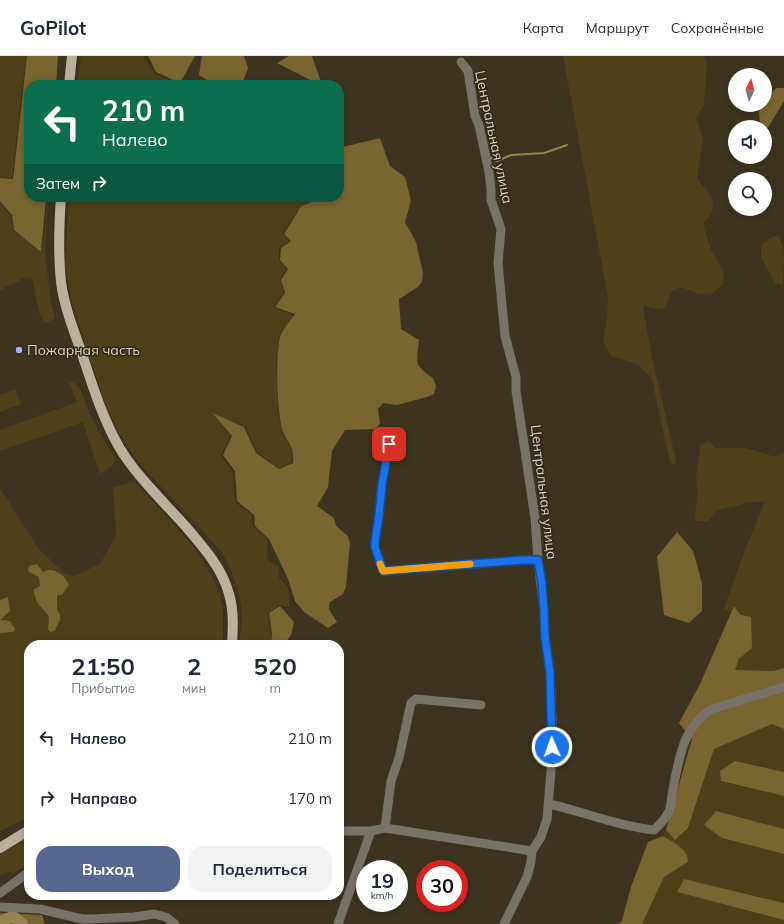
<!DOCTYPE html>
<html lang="ru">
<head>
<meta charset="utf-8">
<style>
  :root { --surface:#fff; --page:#f2f2f3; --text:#1f2937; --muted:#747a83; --line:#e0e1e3; --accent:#576890 }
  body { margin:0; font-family:Mulish,sans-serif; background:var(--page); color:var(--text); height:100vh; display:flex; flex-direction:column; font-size:15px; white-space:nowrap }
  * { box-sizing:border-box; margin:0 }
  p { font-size:13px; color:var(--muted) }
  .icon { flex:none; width:22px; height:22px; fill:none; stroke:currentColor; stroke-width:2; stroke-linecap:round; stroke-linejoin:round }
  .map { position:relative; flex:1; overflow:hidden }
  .side { position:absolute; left:24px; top:584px; width:320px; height:260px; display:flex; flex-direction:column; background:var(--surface); border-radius:16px; box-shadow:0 2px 6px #0003 }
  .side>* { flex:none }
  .top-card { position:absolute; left:24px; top:24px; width:320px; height:122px; border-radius:16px; box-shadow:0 2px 6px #0003; background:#0b6e4f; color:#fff; overflow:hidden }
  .needle { width:26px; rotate:5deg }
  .fabs { position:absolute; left:728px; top:12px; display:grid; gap:8px }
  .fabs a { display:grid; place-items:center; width:44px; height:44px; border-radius:50%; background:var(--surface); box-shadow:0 2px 6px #0003; font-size:20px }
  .speed { position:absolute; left:356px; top:804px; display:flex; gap:8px; font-size:20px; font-weight:700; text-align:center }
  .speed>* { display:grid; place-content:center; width:52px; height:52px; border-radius:50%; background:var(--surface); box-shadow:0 2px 6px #0003; line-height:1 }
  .speed small { font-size:10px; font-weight:400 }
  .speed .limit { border:6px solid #d22; background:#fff; color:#111 }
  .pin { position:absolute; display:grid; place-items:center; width:34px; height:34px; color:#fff; margin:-17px; border-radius:8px; box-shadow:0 2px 6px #0006 }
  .me { position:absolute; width:44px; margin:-22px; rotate:358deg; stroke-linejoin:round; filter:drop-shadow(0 0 3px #0008) }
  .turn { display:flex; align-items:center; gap:14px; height:84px; padding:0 12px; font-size:18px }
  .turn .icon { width:52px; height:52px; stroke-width:2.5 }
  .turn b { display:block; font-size:28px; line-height:34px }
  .then { display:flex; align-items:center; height:38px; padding:0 12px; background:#0003; gap:8px; font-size:15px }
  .eta { display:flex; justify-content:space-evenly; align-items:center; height:68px; text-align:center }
  .eta b { font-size:24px; font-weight:700; line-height:28px }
  .primary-button { display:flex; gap:8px; margin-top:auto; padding:8px 12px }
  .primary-button a { flex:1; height:46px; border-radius:16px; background:var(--accent); color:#fff; font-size:16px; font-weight:700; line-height:46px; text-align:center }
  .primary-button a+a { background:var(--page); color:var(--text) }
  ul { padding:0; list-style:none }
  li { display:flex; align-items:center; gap:12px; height:60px; padding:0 12px }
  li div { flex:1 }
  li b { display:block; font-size:15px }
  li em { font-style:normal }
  header { display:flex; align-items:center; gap:24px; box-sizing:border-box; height:56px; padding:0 20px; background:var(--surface); border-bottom:1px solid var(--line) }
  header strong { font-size:19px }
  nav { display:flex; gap:22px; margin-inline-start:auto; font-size:14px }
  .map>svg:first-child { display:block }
  .green { fill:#4e4019 }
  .forest { fill:#786530 }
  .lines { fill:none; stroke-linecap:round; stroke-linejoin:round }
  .stream { stroke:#97834e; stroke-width:2 }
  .river { stroke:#97834e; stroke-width:11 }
  .minor { stroke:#777369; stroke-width:9 }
  .major { stroke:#b9b19b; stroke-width:10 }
  .route-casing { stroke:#114b97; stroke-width:10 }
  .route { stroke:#1a73e8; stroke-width:7 }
  .slow { stroke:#f59e0b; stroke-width:7 }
  .poi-dot { fill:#9cb4fd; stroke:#312a14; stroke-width:1.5 }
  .labels { text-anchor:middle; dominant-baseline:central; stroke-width:3; stroke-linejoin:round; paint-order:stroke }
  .street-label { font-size:14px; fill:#d8d3c6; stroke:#312a14 }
  .poi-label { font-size:14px; fill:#d8d3c6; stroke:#312a14; text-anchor:start }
</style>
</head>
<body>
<header>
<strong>GoPilot</strong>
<nav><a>Карта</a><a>Маршрут</a><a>Сохранённые</a></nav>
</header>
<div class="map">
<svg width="784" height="868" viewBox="0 0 784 868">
  <rect width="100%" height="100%" fill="#3c341e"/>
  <!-- green -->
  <g class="green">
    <polygon points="0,0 26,0 12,122 0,121"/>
    <polygon points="81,0 143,0 155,18 177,27 210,28 245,25 248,29 77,29"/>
    <path d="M 563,0 L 704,0 L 707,7 L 704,49 L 696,62 L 703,83 L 697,123 C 705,132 718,144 711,157 C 710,161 706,164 703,168 L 711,194 L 724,216 L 723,228 L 713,237 L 699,238 L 681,231 L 672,235 L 665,252 L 659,253 L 643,250 L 652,302 L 676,404 L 674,408 L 670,407 L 652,323 L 637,308 L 611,300 L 603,285 L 607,263 L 608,241 Z"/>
    <polygon points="48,141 45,198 51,246 55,262 45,268 39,256 32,222 26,221 0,234 0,147 10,159 13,174 42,197"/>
    <path d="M 69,141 L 318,141 L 301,149 L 283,177 L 289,185 L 279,191 L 279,204 L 286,213 L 280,223 L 284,237 L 273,251 L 294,259 L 279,279 L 276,307 L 278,356 L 282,377 L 293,396 L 292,406 L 279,412 L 257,396 L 246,371 L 212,358 L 231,380 L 221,399 L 233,417 L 235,446 L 252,459 L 253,471 L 267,483 L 267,503 L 278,511 L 279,522 L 288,531 L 290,551 L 279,549 L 268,557 L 271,579 L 270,589 L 239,589 C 240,580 242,570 242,561 C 242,539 231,513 221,495 L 138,406 L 118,375 L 105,347 L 72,247 L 65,209 Z"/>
    <polygon points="774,180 779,181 783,191 784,199 783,229 775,227 761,201 761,189"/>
    <polygon points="68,324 74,327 81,334 90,359 103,382 116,403 111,411 100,418 83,366 0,395 0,374 77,346"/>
    <polygon points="15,333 21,348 0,356 0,339"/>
    <polygon points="708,385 715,392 746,392 776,401 784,396 784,612 773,615 735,614 739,603 752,592 741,559 734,550 730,556 724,553 745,494 765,445 747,447 718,454 708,465 696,465 695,457 698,437 696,423 700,390"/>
    <polygon points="135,426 190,487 206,509 217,530 223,553 223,589 29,589 29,761 0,775 0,432 38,492 64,517 74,520 100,508 116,480 113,431"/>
    <polygon points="772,668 784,673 784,716 735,705 721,725 784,740 784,773 716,755 722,782 784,798 784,847 684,823 677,836 784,864 784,868 642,868 664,821 688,806 682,791 663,780 666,774 675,784 688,772 714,693"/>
    <polygon points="29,781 29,808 13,817 8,816 0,820 0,797"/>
  </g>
  <!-- forest -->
  <g class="forest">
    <polygon points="27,0 58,0 56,29 29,29 29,141 46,141 41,196 14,174 12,159 0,145 0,122 13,123"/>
    <polygon points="148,0 195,0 180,27 156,16"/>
    <polygon points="202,0 244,0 248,12 243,25 210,26 199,19"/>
    <polygon points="289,0 312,0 322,29 320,29 277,7"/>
    <polygon points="776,32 784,32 784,45 766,75 765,71 760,71 759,53 762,49 765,49 765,45"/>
    <path d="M 380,82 L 390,110 L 405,121 L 411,145 L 405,166 L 416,186 L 423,217 L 422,226 L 418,231 L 399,243 L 401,273 L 419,284 C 417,307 413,309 433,322 L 436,330 L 434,338 L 427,341 L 397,349 L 383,347 L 378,353 L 380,368 L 375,373 L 345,374 L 332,395 L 328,431 L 317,450 L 334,462 L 336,470 L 348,480 L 350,487 L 346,531 L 343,538 L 330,546 L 329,553 L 337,566 L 328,572 L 304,556 L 295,545 L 288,523 L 269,483 L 255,470 L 254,459 L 237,445 L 235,415 L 223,399 L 232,380 L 212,357 L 244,371 L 256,397 L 279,413 L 293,407 C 294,389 289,390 283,376 C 277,358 275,300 280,281 C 282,274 290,265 295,258 L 275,251 L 285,237 L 281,224 L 288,213 L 280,204 L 281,192 L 291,185 L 284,178 L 301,150 L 319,143 L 319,141 L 339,141 L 339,92 Z"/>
    <polygon points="677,476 693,495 702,527 702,555 689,567 664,559 657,501"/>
    <path d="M 37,508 L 43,516 C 53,510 65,519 69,529 L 62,539 L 57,539 L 57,554 L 60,558 L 60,564 L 55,574 L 51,576 L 48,573 L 49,561 L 37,546 L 33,534 L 40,530 L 39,521 L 29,516 L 28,512 L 31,509 Z"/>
    <polygon points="8,541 10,555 0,564 10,565 15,573 13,576 0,577 0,544"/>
    <polygon points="280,550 294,566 291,579 284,589 271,589 272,578 269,557"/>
    <polygon points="734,550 741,559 751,561 752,592 739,603 735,614 773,615 784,612 784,673 772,668 714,693 688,772 675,784 666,774 692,683 679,667 700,628"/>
    <polygon points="735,705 784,716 784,740 721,725 720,715"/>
    <polygon points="716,755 784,773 784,798 722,782 704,769"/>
    <path d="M 663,780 C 674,787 688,792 688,806 L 664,821 L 642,868 L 618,868 L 622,865 L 631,831 L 648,786 Z"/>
    <polygon points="684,823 784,847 784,864 677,836"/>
    <polygon points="0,857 42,859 45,868 0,868"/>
  </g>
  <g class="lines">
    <!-- stream -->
    <polyline class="stream" points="489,101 497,105 511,99 544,97 567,89"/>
    <!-- river -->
    <polyline class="river" points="0,866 13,860 23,868"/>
    <!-- minor -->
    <g class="minor">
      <polyline points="461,6 468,15 475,60 479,69 489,116 491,133 491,144 501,173 498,207 505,280 516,321 516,335 535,462 538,504 544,555 545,581 550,616 553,691 547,763 541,781 532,795 531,806 527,821 504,868"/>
      <polyline points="389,388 382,429 379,459 375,486 375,491 383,515 523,504 538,504"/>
      <path d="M 549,748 C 585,756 617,770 654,774 C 659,769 665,764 668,757 C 672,751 671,741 673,733 C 679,703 683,670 712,653 L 784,631"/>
      <polyline points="385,772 391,725 399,702 411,647 416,643 481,649"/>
      <polyline points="339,775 371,775 385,772 532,795"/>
      <polyline points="0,837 29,816"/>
      <polyline points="0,851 40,853 82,863 91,863 134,861 154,858 166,861 175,868"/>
      <polyline points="338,868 371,775"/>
    </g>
    <!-- major -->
    <g class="major">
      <polyline points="69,29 72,0"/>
      <path d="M 61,141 C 59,169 58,198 61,226 C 64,249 73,273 81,295 C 92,328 102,361 119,391 C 137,421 164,446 187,472 C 204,492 222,512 229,538 C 234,555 233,572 232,589"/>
      <polyline points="0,792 29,774"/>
    </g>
  </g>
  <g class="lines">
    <defs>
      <polyline id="route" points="389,388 382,429 379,459 375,486 375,491 383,515 523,504 538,504 542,527 544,555 545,581 550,616 552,691"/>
    </defs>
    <!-- route casing -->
    <use href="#route" class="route-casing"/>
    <!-- route -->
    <use href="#route" class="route"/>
    <!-- slow -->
    <polyline class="slow" points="380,508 383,515 470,508"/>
  </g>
  <!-- markers -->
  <circle class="poi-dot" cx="19" cy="294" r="4"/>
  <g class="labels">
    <!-- street labels -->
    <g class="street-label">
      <text transform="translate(494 81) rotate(78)">Центральная улица</text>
      <text transform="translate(544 436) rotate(83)">Центральная улица</text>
    </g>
    <!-- poi labels -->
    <g class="poi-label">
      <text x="27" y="294">Пожарная часть</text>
    </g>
  </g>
</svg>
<div class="fabs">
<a><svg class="needle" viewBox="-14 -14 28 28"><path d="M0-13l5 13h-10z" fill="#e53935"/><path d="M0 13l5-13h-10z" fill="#747a83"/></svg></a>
<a><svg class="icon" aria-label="sound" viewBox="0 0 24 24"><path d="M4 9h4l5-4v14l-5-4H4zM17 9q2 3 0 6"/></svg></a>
<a><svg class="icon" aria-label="search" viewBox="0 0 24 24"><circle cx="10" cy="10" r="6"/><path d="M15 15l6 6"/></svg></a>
</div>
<div class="speed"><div>19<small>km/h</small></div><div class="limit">30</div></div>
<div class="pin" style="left:389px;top:388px;background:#d93025"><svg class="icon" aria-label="arrive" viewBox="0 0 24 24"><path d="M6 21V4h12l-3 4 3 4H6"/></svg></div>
<svg class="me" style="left:552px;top:691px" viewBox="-20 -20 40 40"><circle r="17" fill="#1a73e8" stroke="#fff" stroke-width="3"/><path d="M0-11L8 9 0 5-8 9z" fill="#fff"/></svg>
<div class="top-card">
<div class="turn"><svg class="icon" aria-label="left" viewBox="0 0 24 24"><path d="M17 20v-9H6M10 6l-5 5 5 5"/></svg><div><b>210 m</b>Налево</div></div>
<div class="then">Затем<svg class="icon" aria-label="right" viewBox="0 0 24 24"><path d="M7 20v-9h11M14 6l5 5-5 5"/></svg></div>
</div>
<section class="side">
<div class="eta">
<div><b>21:50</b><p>Прибытие</p></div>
<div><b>2</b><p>мин</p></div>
<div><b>520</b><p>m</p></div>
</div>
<ul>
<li><svg class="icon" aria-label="left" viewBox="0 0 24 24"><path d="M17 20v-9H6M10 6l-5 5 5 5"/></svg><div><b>Налево</b></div><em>210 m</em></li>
<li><svg class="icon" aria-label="right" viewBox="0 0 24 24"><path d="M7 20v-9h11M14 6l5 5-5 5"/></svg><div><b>Направо</b></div><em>170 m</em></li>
</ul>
<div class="primary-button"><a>Выход</a><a>Поделиться</a></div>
</section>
</div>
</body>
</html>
